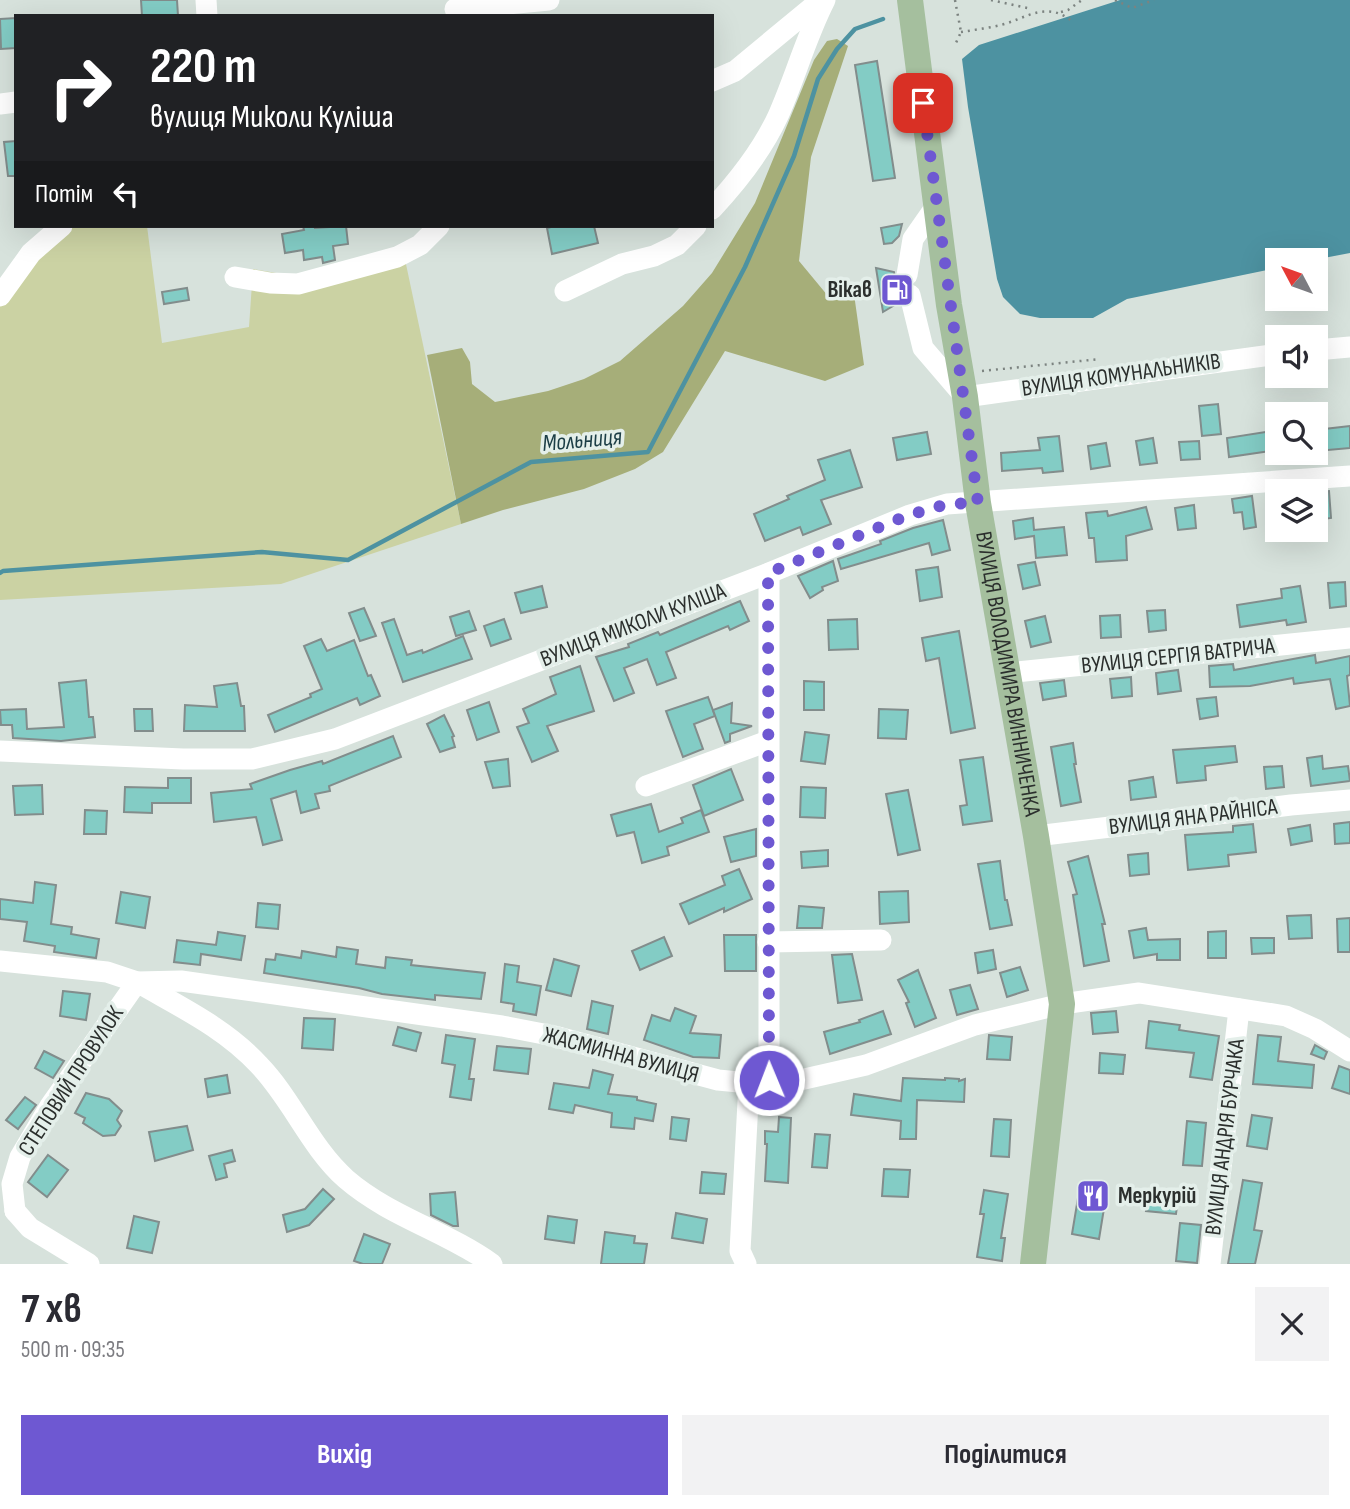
<!DOCTYPE html>
<html lang="uk">
<head>
<meta charset="utf-8">
<style>
  :root { --surface:#fff; --page:#f2f2f3; --text:#2b2b33; --muted:#7c7c81; --accent:#6e58d2 }
  body { margin:0; font-family:"Sofia Sans Condensed",sans-serif; background:var(--page); color:var(--text); height:100vh; display:flex; flex-direction:column; font-size:26px; white-space:nowrap }
  * { box-sizing:border-box; margin:0 }
  p { font-size:23px; color:var(--muted) }
  .icon { flex:none; width:38px; height:38px; fill:none; stroke:currentColor; stroke-width:2; stroke-linecap:round; stroke-linejoin:round }
  .map { position:relative; height:1264px; overflow:hidden }
  .drawer { display:flex; flex-direction:column; background:var(--surface); flex:1 }
  .drawer>* { flex:none }
  .top-card { position:absolute; left:14px; top:14px; width:700px; height:214px; border-radius:0px; box-shadow:0 7px 28px #0002; background:#202124; color:#fff; overflow:hidden }
  .needle { width:46px; rotate:311deg }
  .buttons { position:absolute; left:1265px; top:248px; display:grid; gap:14px }
  .buttons a { display:grid; place-items:center; width:63px; height:63px; border-radius:0px; background:var(--surface); box-shadow:0 7px 28px #0002; font-size:35px }
  .pin { position:absolute; display:grid; place-items:center; width:60px; height:60px; color:#fff; margin:-30px; border-radius:14px; box-shadow:0 4px 10px #0006 }
  .me { position:absolute; width:77px; margin:-38px; rotate:359deg; stroke-linejoin:round; filter:drop-shadow(0 0 5px #0008) }
  .turn { display:flex; align-items:center; gap:24px; height:147px; padding:0 21px; font-size:32px }
  .turn .icon { width:91px; height:91px; stroke-width:2.5 }
  .turn b { display:block; font-size:49px; line-height:60px }
  .then { display:flex; align-items:center; height:66px; padding:0 21px; background:#0003; gap:14px; font-size:26px }
  .round { display:grid; place-items:center; flex:none; width:74px; height:74px; border-radius:0px; background:var(--page) }
  .overview { display:flex; align-items:center; justify-content:space-between; height:119px; padding:0 21px }
  h1 { font-size:42px; font-weight:700; line-height:52px }
  .primary-button { display:flex; gap:14px; margin-top:auto; padding:14px 21px }
  .primary-button a { flex:1; height:80px; border-radius:0px; background:var(--accent); color:#fff; font-size:28px; font-weight:700; line-height:80px; text-align:center }
  .primary-button a+a { background:var(--page); color:var(--text) }
  .map>svg:first-child { display:block }
  .green { fill:#cbd2a3 }
  .forest { fill:#a6ae79 }
  .water { fill:#4d92a1 }
  .lines { fill:none; stroke-linecap:round; stroke-linejoin:round }
  .stream { stroke:#4d92a1; stroke-width:4.5 }
  .building { fill:#83ccc5; stroke:#828d8c; stroke-width:2 }
  .path { stroke:#7c8380; stroke-width:2.5; stroke-dasharray:2 5; stroke-linecap:butt }
  .minor { stroke:#fff; stroke-width:21 }
  .major { stroke:#a5bf9e; stroke-width:26 }
  .route { stroke:#6e58d2; stroke-width:12; stroke-dasharray:0 21.6 }
  .labels { text-anchor:middle; dominant-baseline:central; stroke-width:7; stroke-linejoin:round; paint-order:stroke }
  .poi-label { font-size:23px; font-weight:bold; fill:#2b2f2d; stroke:#e4efea; text-anchor:end }
  .street-label { font-size:23px; fill:#2b2f2d; stroke:#e4efea }
  .water-label { font-size:24px; font-style:italic; fill:#1c3e46; stroke:#e4efea }
</style>
</head>
<body>
<div class="map">
<svg width="1350" height="1264" viewBox="0 0 1350 1264">
  <rect width="100%" height="100%" fill="#d7e2dc"/>
  <!-- green -->
  <polygon class="green" points="71,226 147,226 162,343 249,327 253,269 300,277 403,250 461,524 281,584 0,600 0,306 36,257"/>
  <!-- forest -->
  <polygon class="forest" points="837,39 848,46 811,157 799,261 828,296 854,294 864,365 825,381 725,351 663,452 635,469 584,489 503,510 461,524 427,355 462,348 470,362 472,384 495,402 548,391 584,379 620,361 683,306 712,273 755,203 814,60 827,41"/>
  <!-- water -->
  <polygon class="water" points="1120,0 1350,0 1350,253 1308,261 1278,261 1277,268 1127,299 1093,318 1040,318 1020,314 1003,297 997,279 968,107 962,59 979,45"/>
  <g class="lines">
    <!-- stream -->
    <polyline class="stream" points="0,573 3,571 262,552 348,560 531,462 648,452 745,267 794,156 818,79 837,49 855,29 883,19"/>
  </g>
  <!-- building -->
  <g class="building">
    <polygon points="141,0 177,0 178,16 142,16"/>
    <polygon points="16,18 16,48 1,49 0,19"/>
    <polygon points="877,61 895,178 873,181 855,65"/>
    <polygon points="16,141 16,176 8,176 4,142"/>
    <polygon points="902,224 899,236 892,243 884,244 881,228"/>
    <polygon points="303,226 315,226 315,228 346,226 348,244 333,246 335,260 323,263 322,257 304,260 303,250 285,253 282,234 304,230"/>
    <polygon points="555,226 594,226 598,243 552,254 547,228"/>
    <polygon points="876,268 894,272 895,280 900,286 897,292 898,303 883,312"/>
    <polygon points="187,288 189,300 164,304 162,292"/>
    <polygon points="1218,404 1221,434 1202,436 1199,406"/>
    <polygon points="1350,426 1350,448 1317,451 1316,430"/>
    <polygon points="1278,430 1278,450 1229,457 1227,438"/>
    <polygon points="927,432 931,454 897,460 893,438"/>
    <polygon points="1059,436 1063,471 1043,473 1042,468 1002,471 1001,453 1040,450 1038,438"/>
    <polygon points="1153,438 1157,463 1140,465 1136,441"/>
    <polygon points="1199,441 1200,459 1181,460 1179,442"/>
    <polygon points="1106,443 1110,466 1091,469 1088,446"/>
    <polygon points="850,450 862,487 821,500 831,524 803,535 800,527 765,541 754,514 789,499 787,496 825,480 818,460"/>
    <polygon points="1329,491 1331,518 1316,520 1316,492"/>
    <polygon points="1252,496 1256,527 1244,529 1242,512 1234,513 1232,499"/>
    <polygon points="1194,505 1196,528 1178,530 1175,508"/>
    <polygon points="1146,507 1152,529 1126,536 1127,560 1096,562 1094,538 1089,538 1086,513 1107,511 1108,516"/>
    <polygon points="1033,518 1034,530 1064,527 1067,555 1036,558 1034,536 1015,539 1013,521"/>
    <polygon points="943,520 950,550 932,555 929,543 841,569 838,559 881,544 880,541 913,528"/>
    <polygon points="833,561 838,581 822,587 823,590 810,598 798,576"/>
    <polygon points="1035,562 1040,585 1023,589 1018,565"/>
    <polygon points="938,567 942,597 920,601 916,570"/>
    <polygon points="1345,582 1346,606 1330,608 1328,583"/>
    <polygon points="542,586 547,607 521,613 515,593"/>
    <polygon points="1300,586 1306,622 1287,625 1286,620 1240,627 1237,605 1282,598 1281,589"/>
    <polygon points="740,601 749,621 730,630 728,626 666,652 676,678 657,685 647,659 624,668 634,693 614,701 596,657 629,647 628,644 658,632 660,635"/>
    <polygon points="364,608 376,636 360,641 349,613"/>
    <polygon points="1165,610 1166,630 1149,632 1147,611"/>
    <polygon points="469,611 476,630 456,636 450,617"/>
    <polygon points="1120,615 1121,637 1101,638 1100,616"/>
    <polygon points="1045,616 1051,642 1031,647 1025,621"/>
    <polygon points="394,619 407,655 422,650 423,653 463,636 472,659 403,682 382,623"/>
    <polygon points="504,619 511,639 491,646 484,626"/>
    <polygon points="857,619 858,649 829,650 828,620"/>
    <polygon points="959,631 975,728 951,733 939,658 926,661 922,638"/>
    <polygon points="321,639 327,651 354,640 368,676 371,675 380,696 360,705 357,698 275,732 268,715 311,697 310,694 322,689 304,646"/>
    <polygon points="1315,655 1316,663 1350,656 1350,675 1347,676 1350,706 1336,709 1330,679 1294,684 1293,678 1250,686 1210,687 1209,666 1233,664 1234,670"/>
    <polygon points="580,666 594,711 547,726 558,751 532,762 517,727 529,723 523,709 556,694 550,677"/>
    <polygon points="1178,670 1181,691 1158,694 1156,673"/>
    <polygon points="1131,677 1132,696 1112,698 1110,679"/>
    <polygon points="86,680 89,717 93,717 95,737 61,741 13,738 12,725 1,725 0,710 26,709 27,729 64,727 59,683"/>
    <polygon points="1064,680 1066,696 1043,700 1040,683"/>
    <polygon points="804,681 824,682 824,710 804,710"/>
    <polygon points="237,683 241,706 244,706 245,731 184,731 185,705 217,707 214,686"/>
    <polygon points="708,697 715,716 694,724 703,749 683,757 666,711"/>
    <polygon points="1216,697 1218,716 1200,719 1197,699"/>
    <polygon points="489,702 499,732 477,740 467,710"/>
    <polygon points="732,703 731,723 752,726 730,734 730,741 725,743 713,710"/>
    <polygon points="134,709 152,709 153,731 135,731"/>
    <polygon points="879,709 908,710 906,739 878,738"/>
    <polygon points="444,715 454,736 452,737 455,747 440,752 427,724"/>
    <polygon points="805,732 829,735 825,764 801,761"/>
    <polygon points="393,736 401,757 329,786 330,791 315,794 319,808 301,813 296,791 271,799 282,840 263,845 256,817 214,822 211,793 252,789 250,784 290,770 322,761 323,764"/>
    <polygon points="1073,743 1076,764 1074,764 1081,802 1061,806 1051,747"/>
    <polygon points="1235,746 1237,762 1205,766 1206,780 1177,783 1173,750"/>
    <polygon points="1322,756 1323,769 1348,766 1350,781 1311,786 1307,758"/>
    <polygon points="983,757 992,821 963,825 960,806 967,805 960,760"/>
    <polygon points="508,759 510,786 493,788 485,762"/>
    <polygon points="1282,766 1284,787 1266,789 1264,767"/>
    <polygon points="731,769 743,800 704,816 693,785"/>
    <polygon points="1153,777 1156,797 1131,800 1129,781"/>
    <polygon points="168,778 191,778 191,803 152,803 152,813 124,812 125,787 168,788"/>
    <polygon points="42,785 43,814 15,815 13,786"/>
    <polygon points="801,787 826,788 825,818 800,817"/>
    <polygon points="908,790 920,850 898,855 886,794"/>
    <polygon points="651,804 659,832 683,823 681,818 701,810 709,832 667,847 669,855 642,863 634,832 617,836 611,815"/>
    <polygon points="85,810 107,811 106,834 84,834"/>
    <polygon points="1350,822 1350,843 1335,844 1334,824"/>
    <polygon points="1253,824 1256,852 1228,855 1229,866 1188,870 1185,835 1233,832 1233,826"/>
    <polygon points="1310,825 1312,841 1291,845 1288,829"/>
    <polygon points="756,829 756,856 731,862 724,837"/>
    <polygon points="828,850 828,866 802,868 801,852"/>
    <polygon points="1148,853 1149,874 1130,876 1128,855"/>
    <polygon points="1088,856 1105,924 1102,924 1109,961 1084,966 1073,895 1077,894 1068,862"/>
    <polygon points="1000,861 1005,900 1007,900 1012,925 990,929 978,864"/>
    <polygon points="739,869 752,899 724,912 724,908 689,924 680,904 725,885 722,876"/>
    <polygon points="35,882 56,885 51,924 72,927 71,934 99,939 96,958 54,952 55,946 24,941 27,922 0,919 0,899 33,903"/>
    <polygon points="908,891 909,922 880,924 879,892"/>
    <polygon points="121,892 150,897 145,928 116,923"/>
    <polygon points="258,903 280,905 278,929 256,927"/>
    <polygon points="799,906 824,908 822,928 797,928"/>
    <polygon points="1311,915 1312,938 1289,939 1287,916"/>
    <polygon points="1350,918 1350,952 1338,952 1337,919"/>
    <polygon points="1146,928 1148,940 1180,939 1180,960 1157,960 1157,954 1134,958 1129,931"/>
    <polygon points="1226,931 1226,958 1208,958 1208,932"/>
    <polygon points="218,932 245,936 241,960 201,954 200,965 174,962 177,940 216,945"/>
    <polygon points="724,935 756,935 756,971 725,971"/>
    <polygon points="664,937 672,956 640,970 632,951"/>
    <polygon points="1251,938 1274,938 1274,953 1252,954"/>
    <polygon points="337,947 358,950 356,964 385,968 386,957 412,960 411,965 485,973 481,999 435,995 435,1000 382,994 359,988 264,973 266,959 275,960 276,954 301,958 302,951 336,957"/>
    <polygon points="993,950 996,969 978,973 975,953"/>
    <polygon points="852,954 862,1000 838,1003 832,955"/>
    <polygon points="554,959 579,966 571,996 546,990"/>
    <polygon points="505,964 519,966 517,982 541,986 536,1015 513,1011 514,1004 501,1002"/>
    <polygon points="1020,967 1028,990 1007,997 1000,973"/>
    <polygon points="918,970 936,1018 915,1027 906,1003 909,1002 898,980"/>
    <polygon points="970,985 978,1009 957,1015 950,990"/>
    <polygon points="63,991 90,994 86,1020 60,1016"/>
    <polygon points="592,1001 613,1006 608,1034 587,1029"/>
    <polygon points="675,1008 696,1016 690,1033 721,1035 719,1058 693,1057 644,1040 652,1015 670,1021"/>
    <polygon points="883,1011 891,1034 830,1054 824,1032 860,1022 859,1020"/>
    <polygon points="1116,1011 1118,1032 1093,1034 1091,1013"/>
    <polygon points="304,1018 335,1019 333,1050 302,1048"/>
    <polygon points="1149,1021 1180,1025 1179,1030 1219,1036 1212,1080 1190,1077 1194,1053 1146,1048"/>
    <polygon points="398,1027 421,1033 416,1051 393,1045"/>
    <polygon points="446,1035 475,1039 469,1079 474,1079 471,1100 450,1097 455,1065 442,1063"/>
    <polygon points="989,1035 1012,1037 1010,1060 987,1059"/>
    <polygon points="1258,1035 1281,1037 1278,1061 1314,1065 1312,1088 1253,1084"/>
    <polygon points="1315,1045 1327,1052 1324,1059 1311,1054"/>
    <polygon points="497,1046 531,1049 528,1074 494,1070"/>
    <polygon points="44,1051 64,1061 53,1078 35,1068"/>
    <polygon points="1100,1053 1125,1055 1123,1074 1099,1073"/>
    <polygon points="1339,1066 1350,1070 1350,1094 1332,1088"/>
    <polygon points="593,1070 613,1075 608,1094 637,1097 637,1100 656,1104 653,1121 635,1118 634,1129 611,1127 612,1113 575,1105 573,1113 549,1109 554,1083 589,1088"/>
    <polygon points="227,1075 230,1093 208,1097 205,1079"/>
    <polygon points="903,1078 945,1080 945,1078 959,1079 959,1081 965,1079 964,1102 917,1100 916,1139 900,1139 901,1121 851,1115 854,1094 901,1101"/>
    <polygon points="86,1093 109,1099 122,1111 117,1120 121,1126 115,1135 103,1136 83,1123 85,1118 75,1113"/>
    <polygon points="25,1097 36,1105 18,1129 6,1120"/>
    <polygon points="1252,1115 1272,1118 1267,1149 1247,1146"/>
    <polygon points="672,1117 689,1119 686,1141 670,1139"/>
    <polygon points="779,1117 791,1118 788,1183 765,1181 767,1144 765,1144 765,1131 778,1132"/>
    <polygon points="994,1119 1011,1120 1009,1157 991,1156"/>
    <polygon points="1187,1121 1206,1123 1202,1166 1183,1165"/>
    <polygon points="187,1126 193,1150 155,1161 149,1132"/>
    <polygon points="815,1134 830,1135 827,1168 812,1167"/>
    <polygon points="232,1150 235,1161 224,1164 227,1177 216,1180 209,1156"/>
    <polygon points="48,1155 68,1170 47,1197 28,1182"/>
    <polygon points="884,1169 910,1170 908,1197 882,1196"/>
    <polygon points="702,1172 726,1174 724,1194 700,1193"/>
    <polygon points="1243,1180 1262,1183 1254,1230 1262,1231 1255,1264 1228,1264"/>
    <polygon points="1080,1186 1107,1190 1099,1239 1072,1234"/>
    <polygon points="323,1189 334,1199 309,1225 287,1232 283,1215 305,1209"/>
    <polygon points="984,1190 1008,1194 1001,1238 1005,1238 1002,1261 977,1257 984,1214 980,1214"/>
    <polygon points="455,1192 458,1226 453,1226 431,1215 430,1194"/>
    <polygon points="1148,1194 1178,1198 1176,1214 1146,1211"/>
    <polygon points="676,1213 707,1219 703,1243 672,1238"/>
    <polygon points="134,1216 159,1222 152,1253 127,1248"/>
    <polygon points="548,1216 577,1220 574,1243 545,1239"/>
    <polygon points="1180,1223 1201,1225 1197,1263 1176,1261"/>
    <polygon points="605,1232 635,1236 634,1243 647,1244 644,1264 601,1264"/>
    <polygon points="364,1234 390,1244 382,1264 363,1264 354,1261"/>
  </g>
  <g class="lines">
    <!-- path -->
    <g class="path">
      <polyline points="955,0 961,32 955,45"/>
      <polyline points="991,0 1032,9"/>
      <polyline points="1115,0 1132,8 1154,0"/>
      <polyline points="1061,12 1068,10 1082,0"/>
      <path d="M 961,32 C 974,30 988,28 1001,25 C 1027,18 1047,0 1073,22"/>
      <polyline points="1290,338 1305,336"/>
      <polyline points="982,371 1100,359"/>
    </g>
    <!-- minor -->
    <g class="minor">
      <polyline points="206,0 207,16"/>
      <polyline points="455,9 549,0"/>
      <polyline points="712,81 735,71 821,0"/>
      <polyline points="0,104 16,102"/>
      <path d="M 712,209 C 738,181 762,151 778,116 C 795,78 806,37 825,0"/>
      <polyline points="907,275 913,239 936,206"/>
      <polyline points="235,277 270,283 298,284 397,257 420,245 439,226"/>
      <polyline points="565,291 622,264 654,256 677,245 696,226"/>
      <polyline points="910,295 923,348 965,397 1278,354"/>
      <polyline points="0,296 31,253 62,226"/>
      <polyline points="1316,350 1350,347"/>
      <polyline points="769,573 769,1080"/>
      <polyline points="1006,673 1350,638"/>
      <polyline points="0,751 183,759 252,759 335,739 769,573 910,515 947,504 1350,476"/>
      <polyline points="646,786 768,741"/>
      <polyline points="1036,836 1291,805 1350,800"/>
      <polyline points="768,942 881,940"/>
      <polyline points="0,961 107,972 137,982 181,981 502,1026 554,1036 718,1080 749,1083 800,1080 866,1065 975,1025 1062,1004 1139,993 1286,1016 1315,1029 1350,1051"/>
      <path d="M 15,1211 L 12,1184 L 20,1157 L 50,1106 L 137,982 C 180,1007 225,1028 259,1065 C 292,1099 310,1147 346,1179 C 390,1217 446,1231 492,1264"/>
      <polyline points="15,1211 30,1228 89,1264"/>
      <polyline points="746,1264 740,1251 749,1083"/>
      <polyline points="1210,1264 1239,1009"/>
    </g>
    <!-- major -->
    <path class="major" id="s1" d="M 910,0 L 949,305 L 965,397 L 978,503 L 1036,836 L 1062,1004 L 1033,1264"/>
  </g>
  <g class="lines">
    <!-- route -->
    <polyline class="route" points="769,1080 768,573 909,515 947,504 978,503 923,103"/>
  </g>
  <!-- icons -->
  <defs>
    <symbol id="fuel-square" viewBox="-11 -11 22 22"><rect x="-9" y="-9" width="18" height="18" rx="4" fill="#6e58d2" stroke="#e4efea"/><path d="M-5.5-6h7V0h2V4h1.3V-2.5L3-4.5l.8-.8L6-3V5H2.5V1h-1V6h-7ZM-4.2-4.7v3.2H.2V-4.7Z" fill="#fff"/></symbol>
    <symbol id="restaurant-square" viewBox="-11 -11 22 22"><rect x="-9" y="-9" width="18" height="18" rx="4" fill="#6e58d2" stroke="#e4efea"/><path d="M-5-6h1v4h1v-4h1v4h1v-4h1v5L-1.5 .5V6h-2V.5L-5-1ZM5-6V6H3V1.5H1.5Q1.5-4 5-6Z" fill="#fff"/></symbol>
  </defs>
  <g fill-rule="evenodd">
    <use href="#fuel-square" x="878" y="271" width="38" height="38"/>
    <use href="#restaurant-square" x="1074" y="1177" width="38" height="38"/>
  </g>
  <g class="labels">
    <!-- poi labels -->
    <g class="poi-label">
      <text x="872" y="290">Вікав</text>
      <text x="1118" y="1196" text-anchor="start">Меркурій</text>
    </g>
    <!-- street labels -->
    <g class="street-label">
      <text transform="translate(1121 375) rotate(-8)">ВУЛИЦЯ КОМУНАЛЬНИКІВ</text>
      <text transform="translate(633 625) rotate(-21)">ВУЛИЦЯ МИКОЛИ КУЛІША</text>
      <text transform="translate(1178 656) rotate(-6)">ВУЛИЦЯ СЕРГІЯ ВАТРИЧА</text>
      <text stroke="none"><textPath href="#s1" startOffset="681">ВУЛИЦЯ ВОЛОДИМИРА ВИННИЧЕНКА</textPath></text>
      <text transform="translate(1193 817) rotate(-7)">ВУЛИЦЯ ЯНА РАЙНІСА</text>
      <text transform="translate(621 1055) rotate(15)">ЖАСМИННА ВУЛИЦЯ</text>
      <text transform="translate(71 1081) rotate(-57)">СТЕПОВИЙ ПРОВУЛОК</text>
      <text transform="translate(1225 1137) rotate(-83)">ВУЛИЦЯ АНДРІЯ БУРЧАКА</text>
    </g>
    <!-- water labels -->
    <g class="water-label">
      <text transform="translate(582 440) rotate(-5)">Мольниця</text>
    </g>
  </g>
</svg>
<div class="buttons">
<a><svg class="needle" viewBox="-14 -14 28 28"><path d="M0-13l5 13h-10z" fill="#e53935"/><path d="M0 13l5-13h-10z" fill="#7c7c81"/></svg></a>
<a><svg class="icon" aria-label="sound" viewBox="0 0 24 24"><path d="M4 9h4l5-4v14l-5-4H4zM17 9q2 3 0 6"/></svg></a>
<a><svg class="icon" aria-label="search" viewBox="0 0 24 24"><circle cx="10" cy="10" r="6"/><path d="M15 15l6 6"/></svg></a>
<a><svg class="icon" aria-label="layers" viewBox="0 0 24 24"><path d="M12 4l9 5-9 5-9-5zM3 14l9 5 9-5"/></svg></a>
</div>
<div class="pin" style="left:923px;top:103px;background:#d93025"><svg class="icon" aria-label="arrive" viewBox="0 0 24 24"><path d="M6 21V4h12l-3 4 3 4H6"/></svg></div>
<svg class="me" style="left:769px;top:1080px" viewBox="-20 -20 40 40"><circle r="17" fill="#6e58d2" stroke="#fff" stroke-width="3"/><path d="M0-11L8 9 0 5-8 9z" fill="#fff"/></svg>
<div class="top-card">
<div class="turn"><svg class="icon" aria-label="right" viewBox="0 0 24 24"><path d="M7 20v-9h11M14 6l5 5-5 5"/></svg><div><b>220 m</b>вулиця Миколи Куліша</div></div>
<div class="then">Потім<svg class="icon" aria-label="left" viewBox="0 0 24 24"><path d="M17 20v-9H6M10 6l-5 5 5 5"/></svg></div>
</div>
</div>
<section class="drawer">
<div class="overview"><div><h1>7 хв</h1><p>500 m · 09:35</p></div><a class="round"><svg class="icon" aria-label="close" viewBox="0 0 24 24"><path d="M6 6l12 12M18 6L6 18"/></svg></a></div>
<div class="primary-button"><a>Вихід</a><a>Поділитися</a></div>
</section>
</body>
</html>
